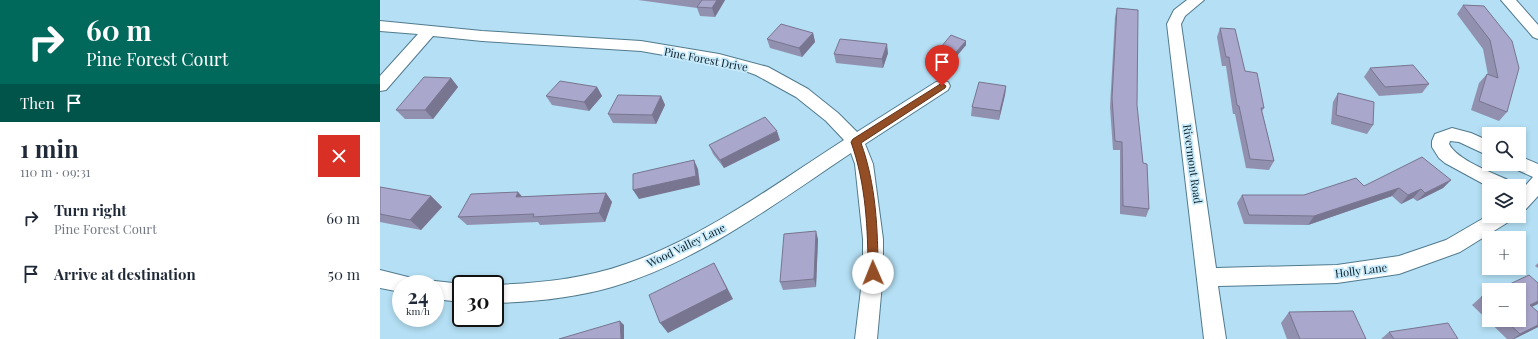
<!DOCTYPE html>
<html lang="en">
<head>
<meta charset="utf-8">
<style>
  :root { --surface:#fff; --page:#f2f2f3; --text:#1f2937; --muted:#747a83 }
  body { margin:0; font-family:"Playfair Display",serif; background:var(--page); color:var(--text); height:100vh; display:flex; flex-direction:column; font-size:15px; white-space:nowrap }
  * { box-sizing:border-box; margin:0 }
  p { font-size:13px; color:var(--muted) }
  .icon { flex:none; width:22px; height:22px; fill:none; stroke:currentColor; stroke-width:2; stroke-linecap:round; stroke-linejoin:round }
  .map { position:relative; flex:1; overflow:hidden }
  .sheet { display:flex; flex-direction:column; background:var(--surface); width:380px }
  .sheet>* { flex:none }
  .guide { background:#00695c; color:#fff; overflow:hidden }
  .fabs { position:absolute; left:1102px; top:127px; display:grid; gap:8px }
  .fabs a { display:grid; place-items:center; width:44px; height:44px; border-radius:0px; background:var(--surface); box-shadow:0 2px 6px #0003; font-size:20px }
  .speed { position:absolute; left:12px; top:275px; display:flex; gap:8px; font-size:20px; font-weight:700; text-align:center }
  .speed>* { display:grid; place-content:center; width:52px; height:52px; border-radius:50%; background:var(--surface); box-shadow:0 2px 6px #0003; line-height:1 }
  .speed small { font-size:10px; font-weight:400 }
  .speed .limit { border:2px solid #111; border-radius:6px; background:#fff; color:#111 }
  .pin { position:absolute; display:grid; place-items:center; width:34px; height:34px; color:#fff; margin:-41px -17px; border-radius:50% 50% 50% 0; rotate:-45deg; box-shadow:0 0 4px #0007 }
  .pin .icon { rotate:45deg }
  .me { position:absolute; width:44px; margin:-22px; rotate:359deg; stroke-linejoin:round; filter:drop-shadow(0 0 3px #0008) }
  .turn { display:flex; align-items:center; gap:14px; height:84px; padding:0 20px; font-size:18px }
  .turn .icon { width:52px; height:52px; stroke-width:2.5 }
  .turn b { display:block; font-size:28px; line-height:34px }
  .then { display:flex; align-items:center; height:38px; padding:0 20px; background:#0003; gap:8px; font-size:15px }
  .round { display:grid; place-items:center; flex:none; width:42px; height:42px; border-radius:0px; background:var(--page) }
  .head { display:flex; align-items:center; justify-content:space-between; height:68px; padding:0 20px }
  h1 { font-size:24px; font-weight:700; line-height:30px }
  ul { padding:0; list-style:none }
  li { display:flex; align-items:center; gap:12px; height:56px; padding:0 20px }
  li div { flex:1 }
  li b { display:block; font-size:15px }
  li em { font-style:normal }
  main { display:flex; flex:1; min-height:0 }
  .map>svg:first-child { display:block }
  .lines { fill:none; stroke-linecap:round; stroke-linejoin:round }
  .minor-casing { stroke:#517a8d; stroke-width:2 }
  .minor { fill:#fff; fill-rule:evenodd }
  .wall { fill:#9290af }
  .shaded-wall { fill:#77758f }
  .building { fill:#aaa7cc; stroke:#77758f }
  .route { fill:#944e25; stroke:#603318 }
  .labels { text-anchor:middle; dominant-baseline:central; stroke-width:3.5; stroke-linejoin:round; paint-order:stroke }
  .street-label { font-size:11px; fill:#0a1b23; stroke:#c8ebfc }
</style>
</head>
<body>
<main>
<section class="sheet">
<div class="guide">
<div class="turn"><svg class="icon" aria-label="right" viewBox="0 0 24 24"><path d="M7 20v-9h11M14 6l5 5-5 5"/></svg><div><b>60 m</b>Pine Forest Court</div></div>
<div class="then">Then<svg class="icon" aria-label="arrive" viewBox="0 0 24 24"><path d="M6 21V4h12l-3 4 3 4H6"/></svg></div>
</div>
<div class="head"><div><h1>1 min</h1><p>110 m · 09:31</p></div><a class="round" style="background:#d93025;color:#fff"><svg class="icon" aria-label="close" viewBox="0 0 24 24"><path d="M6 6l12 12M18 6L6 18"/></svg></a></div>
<ul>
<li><svg class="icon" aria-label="right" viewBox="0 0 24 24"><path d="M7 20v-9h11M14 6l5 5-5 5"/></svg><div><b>Turn right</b><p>Pine Forest Court</p></div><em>60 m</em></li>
<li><svg class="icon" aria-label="arrive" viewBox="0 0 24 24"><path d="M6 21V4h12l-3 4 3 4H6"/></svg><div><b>Arrive at destination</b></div><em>50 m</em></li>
</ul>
</section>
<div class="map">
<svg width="1158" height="339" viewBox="0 0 1158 339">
  <rect width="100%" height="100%" fill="#b4dff4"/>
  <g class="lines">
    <defs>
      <g id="minor">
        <polygon points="807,0 824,0 805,16 801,24 836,268 957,265 1019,256 1066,240 1109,215 1109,216 1133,216 1130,221 1080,252 1019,274 957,283 838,286 846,339 824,339 787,24 794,10"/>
        <polygon points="1121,0 1136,0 1158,25 1158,39 1153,37"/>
        <path d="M 0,21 L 102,31 L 261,41 L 339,54 L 388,67 L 428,89 L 458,113 L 477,132 L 556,82 L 562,81 L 568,82 L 570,86 L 568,90 L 485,144 L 493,164 L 503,239 L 503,273 L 497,339 L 475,339 L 483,273 L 483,239 L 475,164 L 471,153 C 396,203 320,261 232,287 C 193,298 154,302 115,303 L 115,285 C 159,283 204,279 246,264 C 325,237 394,185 464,140 L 446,121 L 416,97 L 376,75 L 357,68 L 261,51 L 102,41 L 53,36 L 6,90 L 0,91 L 0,76 L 38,34 L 0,31 Z"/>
        <path d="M 1072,128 L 1091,133 L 1109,141 L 1109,156 L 1079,142 L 1070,141 L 1069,144 C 1077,160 1113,173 1130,181 L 1132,186 L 1109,187 L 1065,163 L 1059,158 L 1052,147 L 1052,141 L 1055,134 Z"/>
        <polygon points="1139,156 1158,164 1158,196 1146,209 1139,212 1139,193 1153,177 1133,168 1131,164 1139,164"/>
        <polygon points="0,270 32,278 35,284 21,284 21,292 0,288"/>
        <polygon points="55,281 82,284 81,302 55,299 55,284 47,284"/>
      </g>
    </defs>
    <!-- minor casing -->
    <use href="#minor" class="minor-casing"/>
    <!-- minor -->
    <use href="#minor" class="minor"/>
  </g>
  <!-- wall -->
  <g class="wall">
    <polygon points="258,0 345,0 335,17 320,16 317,8"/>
    <polygon points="1083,5 1104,6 1127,112 1119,121 1091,110 1099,83 1107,74 1108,75 1103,49 1077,14"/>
    <polygon points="737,8 763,163 769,209 766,217 740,214 740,150 733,150 730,107 735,17"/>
    <polygon points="840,28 865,71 884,108 882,111 894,161 889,170 866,168 855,114 853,114 846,66 842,66 837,37"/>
    <polygon points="433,33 435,42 422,57 390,48 387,39"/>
    <polygon points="586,41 586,45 576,57 561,52 561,47"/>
    <polygon points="508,53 503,68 456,63 454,54"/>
    <polygon points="990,68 1049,84 1042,93 999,96 984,77"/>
    <polygon points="71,78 78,87 53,119 25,119 16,110"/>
    <polygon points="626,86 625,95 619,120 591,116 592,107"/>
    <polygon points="217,87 222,96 209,111 172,105 166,96"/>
    <polygon points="958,93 993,125 987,134 951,124 953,102"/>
    <polygon points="281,96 285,105 276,124 233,123 228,114"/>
    <polygon points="400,140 344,168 333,154 329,145"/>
    <polygon points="1071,180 1063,188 1037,201 1033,198 1021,204 1012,196 928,225 864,224 857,203 862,195 924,195 984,186"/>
    <polygon points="0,187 51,196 62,207 41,230 0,222"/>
    <polygon points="138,192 142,197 226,193 232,202 225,222 160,225 158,222 87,225 78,217"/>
    <polygon points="438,239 436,287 403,290 400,282"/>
    <polygon points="1158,263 1158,268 1155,266"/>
    <polygon points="1109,294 1109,320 1139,320 1152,307 1158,312 1158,327 1134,339 1127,339 1092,305 1101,297"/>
    <polygon points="909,312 986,339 907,339 901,323"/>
    <polygon points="1009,332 1078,339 1001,339"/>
  </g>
  <!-- shaded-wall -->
  <g class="shaded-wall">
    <polygon points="337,0 345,0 335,17 332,8"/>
    <polygon points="433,33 435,42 422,57 419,48"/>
    <polygon points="586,41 586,45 576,57 576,52"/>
    <polygon points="507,44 508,53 503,68 502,59"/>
    <polygon points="71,78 78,87 53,119 45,110"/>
    <polygon points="626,86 625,95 619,120 620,111"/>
    <polygon points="217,87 222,96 209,111 204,102"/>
    <polygon points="281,96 285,105 276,124 272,115"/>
    <polygon points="397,131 400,140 344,168 340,160"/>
    <polygon points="314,160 318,169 320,185 259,199 253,190"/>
    <polygon points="1071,180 1063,188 1037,201 1045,193"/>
    <polygon points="1019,188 1012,196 928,225 934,216"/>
    <polygon points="1041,189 1033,198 1021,204 1028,195"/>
    <polygon points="138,192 146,201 136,197"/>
    <polygon points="226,193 232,202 225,222 219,213"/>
    <polygon points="51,196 62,207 41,230 30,220"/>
    <polygon points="436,231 438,239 436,287 434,279"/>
    <polygon points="334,263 353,299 288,333 280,323"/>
    <polygon points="1158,301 1158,304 1139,313 1150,305"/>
    <polygon points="240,321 244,325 244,339 241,339"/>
    <polygon points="1158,325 1158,327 1134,339 1133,339 1140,334"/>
  </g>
  <!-- building -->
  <g class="building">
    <polygon points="322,0 337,0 332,8 317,7"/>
    <polygon points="1083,5 1104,6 1132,41 1139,68 1127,112 1099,101 1107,74 1118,78 1110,40"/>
    <polygon points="737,8 758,10 757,105 763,163 767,164 769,209 743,206 742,142 735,141 732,98"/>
    <polygon points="401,24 433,33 419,48 387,39"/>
    <polygon points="840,28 855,29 865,71 877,73 884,108 881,108 894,161 870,159 859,106 857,105 849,57 846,57"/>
    <polygon points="571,35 586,41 576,52 561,47"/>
    <polygon points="460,39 507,44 502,59 454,54"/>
    <polygon points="1033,65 1049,84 1005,87 990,68"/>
    <polygon points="44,77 71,78 45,110 16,110"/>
    <polygon points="180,81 217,87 204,102 166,96"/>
    <polygon points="599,82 626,86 620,111 592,107"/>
    <polygon points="958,93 994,102 993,125 956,115"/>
    <polygon points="238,95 281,96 272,115 228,114"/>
    <polygon points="385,117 397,131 340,160 329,145"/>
    <polygon points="1042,157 1071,180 1045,193 1041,189 1028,195 1019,188 934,216 869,215 862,195 924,195 976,178 984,186"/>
    <polygon points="314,160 316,176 253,190 253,174"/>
    <polygon points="0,187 51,196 30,220 0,214"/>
    <polygon points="138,192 136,197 226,193 219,213 153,217 154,214 78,217 91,194"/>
    <polygon points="436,231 434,279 400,282 404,234"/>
    <polygon points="334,263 347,289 280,323 269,295"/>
    <polygon points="1149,275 1158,283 1158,301 1150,305 1158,312 1158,325 1140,334 1125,320 1139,320 1139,290 1117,290"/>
    <polygon points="1109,294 1109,305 1101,297"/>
    <polygon points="973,311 986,339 920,339 909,312"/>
    <polygon points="240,321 241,339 179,339"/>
    <polygon points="1068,323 1078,339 1014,339 1009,332"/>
  </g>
  <!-- route -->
  <path class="route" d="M 562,83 L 566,86 L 565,88 L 481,143 C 496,184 498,230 498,273 L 497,276 L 493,278 L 489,276 L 488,273 C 488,229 486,184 471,142 L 473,139 Z"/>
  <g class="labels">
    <!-- street labels -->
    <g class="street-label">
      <text transform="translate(326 59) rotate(11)">Pine Forest Drive</text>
      <text transform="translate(813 164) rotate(82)">Rivermont Road</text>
      <text transform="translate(306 245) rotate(-26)">Wood Valley Lane</text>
      <text transform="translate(981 270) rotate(-7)">Holly Lane</text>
    </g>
  </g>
</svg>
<div class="fabs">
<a><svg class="icon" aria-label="search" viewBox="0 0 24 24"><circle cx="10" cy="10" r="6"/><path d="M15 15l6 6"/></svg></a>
<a><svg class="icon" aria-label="layers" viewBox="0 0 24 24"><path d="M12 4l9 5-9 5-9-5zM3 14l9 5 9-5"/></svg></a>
<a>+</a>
<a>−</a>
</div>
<div class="speed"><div>24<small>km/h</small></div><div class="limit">30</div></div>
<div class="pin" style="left:562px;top:86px;background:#d93025"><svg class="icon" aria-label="arrive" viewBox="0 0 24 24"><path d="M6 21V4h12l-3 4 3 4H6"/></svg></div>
<svg class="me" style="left:493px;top:273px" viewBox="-20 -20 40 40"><circle r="19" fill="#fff"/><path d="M0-13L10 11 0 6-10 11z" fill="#944e25"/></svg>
</div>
</main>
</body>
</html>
